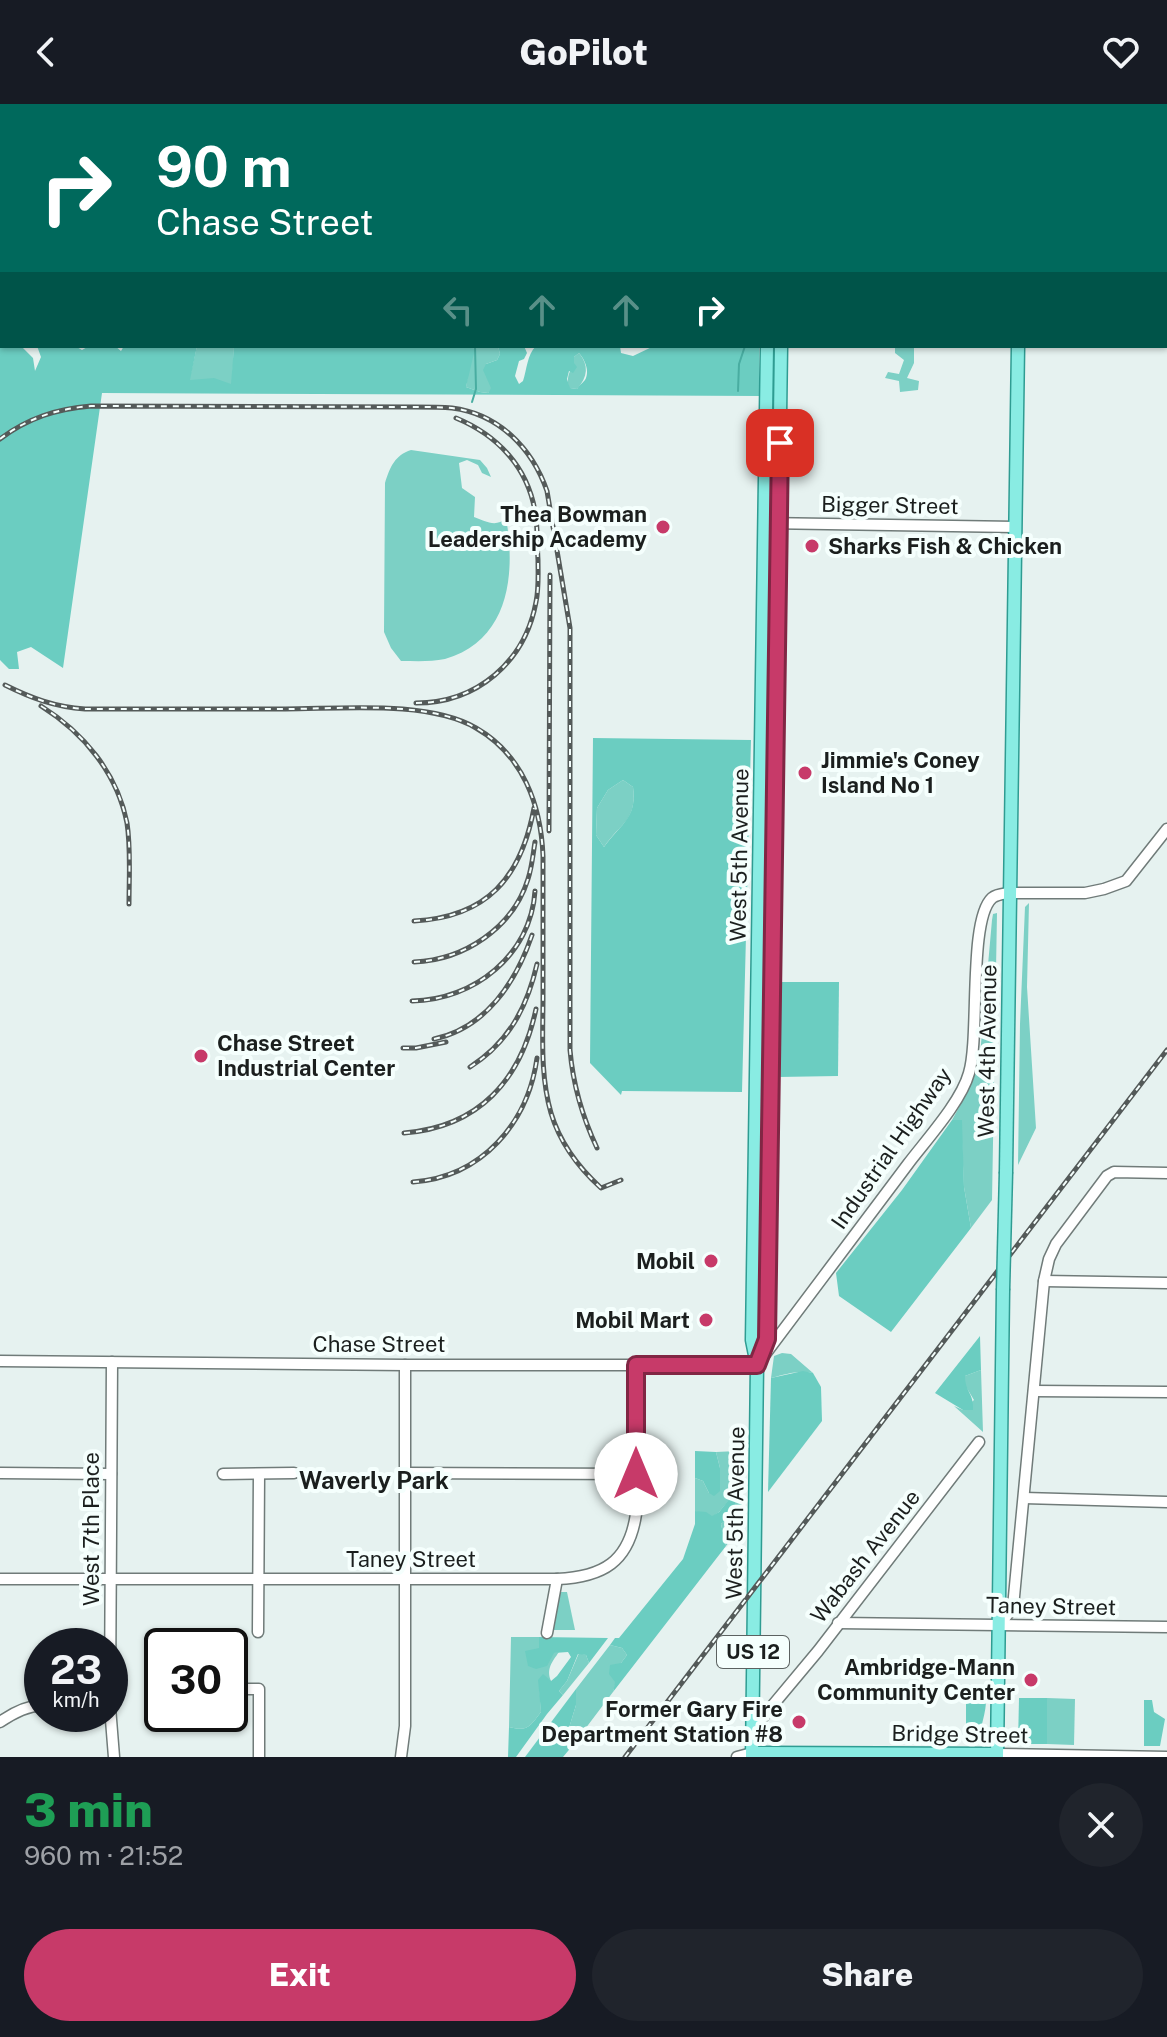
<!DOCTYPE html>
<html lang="en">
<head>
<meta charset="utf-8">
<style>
  :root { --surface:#171b24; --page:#20242c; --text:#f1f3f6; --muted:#9ea1a6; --accent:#c73a69 }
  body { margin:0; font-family:"Public Sans",sans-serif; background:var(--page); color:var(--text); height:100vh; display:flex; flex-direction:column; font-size:30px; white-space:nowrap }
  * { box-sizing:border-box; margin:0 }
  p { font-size:26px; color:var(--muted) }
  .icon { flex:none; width:44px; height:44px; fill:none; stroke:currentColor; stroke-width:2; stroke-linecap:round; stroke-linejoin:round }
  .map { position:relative; height:1653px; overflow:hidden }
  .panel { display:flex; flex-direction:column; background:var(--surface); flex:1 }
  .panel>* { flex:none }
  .top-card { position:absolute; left:0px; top:0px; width:1168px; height:244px; box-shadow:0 2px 6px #0004; background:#00695c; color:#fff; overflow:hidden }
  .speed { position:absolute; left:24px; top:1524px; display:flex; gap:16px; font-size:40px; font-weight:700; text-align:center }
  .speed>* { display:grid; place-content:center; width:104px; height:104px; border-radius:50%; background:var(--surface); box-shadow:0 2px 6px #0004; line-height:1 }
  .speed small { font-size:20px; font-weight:400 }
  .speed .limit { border:4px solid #111; border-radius:12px; background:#fff; color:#111 }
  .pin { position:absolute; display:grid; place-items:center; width:68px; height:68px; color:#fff; margin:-34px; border-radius:16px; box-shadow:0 4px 12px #0006 }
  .me { position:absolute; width:88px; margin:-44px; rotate:0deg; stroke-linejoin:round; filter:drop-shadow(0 0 6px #0008) }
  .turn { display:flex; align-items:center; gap:28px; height:168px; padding:0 24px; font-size:36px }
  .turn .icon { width:104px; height:104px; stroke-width:2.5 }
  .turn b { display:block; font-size:56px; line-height:68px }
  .lanes { display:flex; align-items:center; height:76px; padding:0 24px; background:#0003; justify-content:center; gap:40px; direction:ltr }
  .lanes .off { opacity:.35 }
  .round { display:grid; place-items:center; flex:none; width:84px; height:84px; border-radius:42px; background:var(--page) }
  .overview { display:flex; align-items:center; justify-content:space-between; height:136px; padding:0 24px }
  h1 { font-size:48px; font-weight:800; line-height:60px; color:#1e9e55 }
  .action { display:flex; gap:16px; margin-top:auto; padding:16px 24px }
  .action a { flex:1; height:92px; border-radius:48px; background:var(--accent); color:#fff; font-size:32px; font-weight:800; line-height:92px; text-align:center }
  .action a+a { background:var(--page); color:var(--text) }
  header { display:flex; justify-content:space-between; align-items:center; height:104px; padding:0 24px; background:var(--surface); font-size:36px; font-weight:800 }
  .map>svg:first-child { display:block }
  .green { fill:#7cd0c5 }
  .forest { fill:#6bcdc1; fill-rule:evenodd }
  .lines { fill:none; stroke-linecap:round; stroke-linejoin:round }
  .stream { stroke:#49ada1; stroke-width:2 }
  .minor-casing { stroke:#707b79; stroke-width:13 }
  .major-casing { stroke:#2f9c92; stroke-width:15 }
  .minor { stroke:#fff; stroke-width:10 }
  .major { stroke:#89ece3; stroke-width:12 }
  .rail-casing { stroke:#545a59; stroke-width:5 }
  .rail { stroke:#f5fffd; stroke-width:2; stroke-dasharray:6; stroke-linecap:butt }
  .major-bridge-casing { stroke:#2f9c92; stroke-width:15; stroke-linecap:butt }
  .major-bridge { stroke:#89ece3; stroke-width:12 }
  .route-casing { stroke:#812644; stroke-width:20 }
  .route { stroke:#c73a69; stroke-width:14 }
  .poi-dot { fill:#c73a69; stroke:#f5fffd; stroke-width:3 }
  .labels { text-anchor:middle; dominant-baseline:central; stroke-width:8; stroke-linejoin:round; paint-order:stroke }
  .shield { fill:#f5fffd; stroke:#5c6261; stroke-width:2 }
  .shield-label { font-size:20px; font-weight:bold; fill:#1b1f1e }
  .street-label { font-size:22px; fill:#1b1f1e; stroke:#f5fffd }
  .poi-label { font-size:22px; font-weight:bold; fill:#1b1f1e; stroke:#f5fffd; text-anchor:end }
  .neighbourhood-label { font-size:24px; font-weight:bold; fill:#1b1f1e; stroke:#f5fffd }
</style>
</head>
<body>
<header><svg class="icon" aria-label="back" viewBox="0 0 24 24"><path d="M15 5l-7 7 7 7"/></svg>GoPilot<svg class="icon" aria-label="heart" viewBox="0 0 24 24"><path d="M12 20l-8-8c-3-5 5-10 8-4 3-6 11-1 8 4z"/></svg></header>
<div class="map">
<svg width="1167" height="1653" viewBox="0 0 1167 1653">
  <rect width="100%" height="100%" fill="#e6f2f0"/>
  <!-- green -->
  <g class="green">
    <polygon points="197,242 234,242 232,281 189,277"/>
    <polygon points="462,242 498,242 500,250 497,256 486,260 492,284 488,289 480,288 466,283 469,264"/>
    <polygon points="895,242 914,242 914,259 907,274 919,277 918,286 900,288 899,277 885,274 888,268 899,270 904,256 895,249"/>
    <path d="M 579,249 C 589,261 588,273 577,285 L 569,284 C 565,268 574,266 574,253 Z"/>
    <path d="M 411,346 L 480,356 L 487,364 L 491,373 L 482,369 L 478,361 L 467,356 L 459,359 L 462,384 L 475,393 L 474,413 C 485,417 496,424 506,414 C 516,470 509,537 445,555 C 431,558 415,557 401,557 L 391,544 L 384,528 L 385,379 C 390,363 395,351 411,346 Z"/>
    <path d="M 623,676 L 633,683 C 637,717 621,718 604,743 L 596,731 L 597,704 L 608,686 Z"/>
    <polygon points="1029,799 1027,883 1036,1024 1018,1061 1020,920 1025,803"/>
    <polygon points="997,809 992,1096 971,1124 964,1083 961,1016 952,1016 968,987 980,951 992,816 993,810"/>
    <path d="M 782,1249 L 791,1250 L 813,1269 C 798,1266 786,1270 771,1274 L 774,1252 Z"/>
    <polygon points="981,1266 983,1328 954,1302 963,1306 974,1296 965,1281 965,1272"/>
    <polygon points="737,1347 740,1349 743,1420 726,1442 721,1420 729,1414 735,1389 719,1408 712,1413 695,1407 695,1374 703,1377 709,1389 720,1364 716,1348"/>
    <polygon points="559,1488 567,1488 575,1526 551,1526"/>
    <path d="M 511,1533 L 539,1533 L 539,1544 L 553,1549 L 559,1548 C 552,1558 546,1565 551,1577 L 539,1576 L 541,1608 C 530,1622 528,1628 509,1623 Z"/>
    <polygon points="610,1541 622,1544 627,1551 621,1559 613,1588 573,1641 569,1624 576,1601 576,1585"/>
    <polygon points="579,1549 586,1551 589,1559 563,1591 559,1587 567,1577"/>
    <polygon points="1047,1594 1075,1595 1074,1641 1047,1640"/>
  </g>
  <!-- forest -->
  <g class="forest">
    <polygon points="0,0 102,0 101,2 2,2 2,103 0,107"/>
    <polygon points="447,0 761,0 761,2 445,2"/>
    <path d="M 0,123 L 2,125 L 2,242 L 21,242 L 33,254 L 35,267 L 41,253 L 37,242 L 75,242 L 82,246 L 89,242 L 115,242 L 121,247 L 124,242 L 197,242 L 190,276 L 214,274 L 231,280 L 234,242 L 462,242 L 475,245 L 466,283 L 480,288 L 488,289 L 491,284 L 483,266 L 486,260 L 497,256 L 500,250 L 498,242 L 524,242 L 527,249 L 524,255 L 519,257 L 515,272 L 519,280 L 523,277 C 527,265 527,251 536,242 L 620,242 L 621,249 L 633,252 L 654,242 L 759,242 L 759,292 L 102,289 L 63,564 L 31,543 L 17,548 L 19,565 L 9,565 L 0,556 ZM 579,249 C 585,256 590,267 585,276 C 583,279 579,281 577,285 L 570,284 L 567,275 L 569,267 L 573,269 L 577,263 L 574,259 L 574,253 Z"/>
    <path d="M 593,634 L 751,636 L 742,988 L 622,987 L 621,991 L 590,959 ZM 623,676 L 633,683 C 637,715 621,719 604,743 L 596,731 L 597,704 L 608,686 Z"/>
    <polygon points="779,878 839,878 838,972 778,973"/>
    <polygon points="952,1016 962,1016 964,1083 971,1124 891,1228 839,1192 836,1169 902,1086"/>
    <path d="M 980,1232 L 981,1266 L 965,1272 C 965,1288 974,1289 973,1306 L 963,1306 L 935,1289 Z"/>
    <polygon points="803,1267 813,1269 821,1283 822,1317 768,1388 771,1274"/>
    <polygon points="695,1347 716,1348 720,1364 720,1387 714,1392 709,1389 703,1377 695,1374"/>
    <polygon points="735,1388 735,1413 729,1414 721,1420 726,1442 613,1588 615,1578 609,1570 610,1561 621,1559 627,1551 622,1544 610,1541 615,1534 619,1534 683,1455 695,1420 695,1407 706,1408 712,1412 719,1408"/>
    <path d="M 539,1533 L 608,1534 L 589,1559 L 586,1551 L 578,1550 L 567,1577 L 559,1587 L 563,1591 L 547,1610 L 516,1653 L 508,1653 L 509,1623 C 528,1628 530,1622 541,1608 L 538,1576 L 543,1570 L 551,1577 L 557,1572 L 571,1553 L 568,1548 L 554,1549 L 547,1562 L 536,1565 L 528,1562 L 525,1547 L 539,1544 Z"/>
    <polygon points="576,1585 576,1601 569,1624 573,1641 563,1653 525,1653"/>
    <path d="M 966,1592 L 986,1592 C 987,1611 979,1621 980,1639 L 966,1639 Z"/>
    <polygon points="1019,1594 1047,1594 1047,1640 1018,1640"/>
    <polygon points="1144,1596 1152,1596 1154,1608 1165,1615 1160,1642 1144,1642"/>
  </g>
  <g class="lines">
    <!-- stream -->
    <g class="stream">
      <polyline points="319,0 319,2"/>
      <polyline points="483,0 485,2"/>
      <polyline points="440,2 443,0"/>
      <polyline points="731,2 731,0"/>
      <polyline points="738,287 739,260 745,242"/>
      <polyline points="472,298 476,285 475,242"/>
    </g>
    <defs>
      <g id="minor">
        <polyline points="765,419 1015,423"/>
        <polyline points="1044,1177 1167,1179"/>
        <path d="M 0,1257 L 405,1261 L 757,1261 C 807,1194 858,1127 908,1060 C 927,1035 961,998 969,969 C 980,933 968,816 992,794 C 997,790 1003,790 1009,789 L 1085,789 L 1104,785 L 1126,777 L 1167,725"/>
        <polyline points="1034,1287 1167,1288"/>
        <polyline points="0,1369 111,1370"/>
        <polyline points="405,1369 636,1370"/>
        <polyline points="223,1370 294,1369"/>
        <polyline points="1024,1394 1167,1398"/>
        <path d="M 0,1475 L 557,1475 C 603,1473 629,1458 636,1410 L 636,1261"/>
        <polyline points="838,1519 1167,1523"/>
        <polyline points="999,1522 1013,1503 1044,1177 1049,1155 1056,1140 1107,1072 1114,1068 1167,1069"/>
        <polyline points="258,1528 259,1370"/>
        <polyline points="547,1529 557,1475"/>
        <polyline points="230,1585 259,1585 259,1653"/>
        <polyline points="110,1592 112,1258"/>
        <polyline points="110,1603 114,1653"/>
        <path d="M 0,1618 C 13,1609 26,1602 42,1601"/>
        <polyline points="752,1626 818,1547 979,1338"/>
        <polyline points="997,1650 1167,1653"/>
        <polyline points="401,1653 405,1622 405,1261"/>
        <polyline points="737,1653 752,1649"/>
      </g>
      <g id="major">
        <polyline points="770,2 770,0"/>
        <polyline points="784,2 784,0"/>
        <polyline points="1022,2 1022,0"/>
        <polyline points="1006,1068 1018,242"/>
        <polyline points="757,1261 767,1235 781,242"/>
        <polyline points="752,1649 997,1650"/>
        <polyline points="752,1653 757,1261 752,1236 767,242"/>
        <polyline points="997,1653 1003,1186"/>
      </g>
    </defs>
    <!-- minor casing -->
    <use href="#minor" class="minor-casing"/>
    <!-- major casing -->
    <use href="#major" class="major-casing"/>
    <!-- minor -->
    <use href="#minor" class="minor"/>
    <!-- major -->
    <use href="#major" class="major"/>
    <defs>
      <g id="rail">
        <path d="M 0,335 C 28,314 56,305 91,302 L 415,303 C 427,303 440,303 452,304 C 499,310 532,344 547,387 L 570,524 L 570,946 C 573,981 582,1012 597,1044"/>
        <path d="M 5,581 C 31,594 55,603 85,605 C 151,605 218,605 285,605 C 341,605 428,596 476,624 C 523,651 541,701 543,752 C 543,799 543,846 543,893 C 543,931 540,971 551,1009 C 560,1039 578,1063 601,1084 L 621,1076"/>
        <path d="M 416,599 C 477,599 525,558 536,498 C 539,484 538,470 538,456 C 537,440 538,423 535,407 C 527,362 497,331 456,314"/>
        <path d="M 41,602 C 84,629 117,669 127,719 C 131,745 129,773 129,800"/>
        <polyline points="549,727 550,471"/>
        <path d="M 414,817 C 487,813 521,774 534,704"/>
        <path d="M 414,858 C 464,856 513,824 528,775 C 532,763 533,750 535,738"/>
        <path d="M 412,897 C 474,896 531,851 535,787"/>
        <path d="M 434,935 C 486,924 516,878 532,831"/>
        <polyline points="403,944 416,944 446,938"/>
        <path d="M 470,963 C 508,939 527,904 537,860"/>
        <path d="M 404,1029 C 479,1023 521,976 536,905"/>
        <path d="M 413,1078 C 482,1073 528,1019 537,954"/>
        <polyline points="625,1653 1167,946"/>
      </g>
    </defs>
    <!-- rail casing -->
    <use href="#rail" class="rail-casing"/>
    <!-- rail -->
    <use href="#rail" class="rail"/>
    <defs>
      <polyline id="major-bridge" points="1003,1186 1006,1068"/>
    </defs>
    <!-- major-bridge casing -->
    <use href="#major-bridge" class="major-bridge-casing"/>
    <!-- major-bridge -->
    <use href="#major-bridge" class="major-bridge"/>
  </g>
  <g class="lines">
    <defs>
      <polyline id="route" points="636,1370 636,1261 757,1261 767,1235 780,339"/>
    </defs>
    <!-- route casing -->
    <use href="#route" class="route-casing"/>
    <!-- route -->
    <use href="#route" class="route"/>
  </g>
  <!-- markers -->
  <g class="poi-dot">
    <circle cx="663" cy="423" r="8"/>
    <circle cx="812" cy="442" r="8"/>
    <circle cx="805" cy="669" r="8"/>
    <circle cx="201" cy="952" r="8"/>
    <circle cx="711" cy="1157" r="8"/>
    <circle cx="706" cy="1216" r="8"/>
    <circle cx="1031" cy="1576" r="8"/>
    <circle cx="799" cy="1618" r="8"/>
  </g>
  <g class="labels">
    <!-- shield labels -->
    <rect class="shield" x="717" y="1532" width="72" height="32" rx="6"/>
    <g class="shield-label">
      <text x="753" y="1548">US 12</text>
    </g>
    <!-- street labels -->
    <g class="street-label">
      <text transform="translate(890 401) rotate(1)">Bigger Street</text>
      <text transform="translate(739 751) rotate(-89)">West 5th Avenue</text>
      <text transform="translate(987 947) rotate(-89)">West 4th Avenue</text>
      <text transform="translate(891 1044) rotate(-55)">Industrial Highway</text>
      <text x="379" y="1240">Chase Street</text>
      <text transform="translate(735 1409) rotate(-89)">West 5th Avenue</text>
      <text transform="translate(91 1425) rotate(-90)">West 7th Place</text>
      <text transform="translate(865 1452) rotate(-52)">Wabash Avenue</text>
      <text x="411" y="1455">Taney Street</text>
      <text transform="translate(1051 1502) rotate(1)">Taney Street</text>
      <text transform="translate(960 1630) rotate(1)">Bridge Street</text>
    </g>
    <!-- poi labels -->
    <g class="poi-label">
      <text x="647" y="410">Thea Bowman<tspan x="647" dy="25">Leadership Academy</tspan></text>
      <text x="828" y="442" text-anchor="start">Sharks Fish &amp; Chicken</text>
      <text x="821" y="656" text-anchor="start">Jimmie's Coney<tspan x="821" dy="25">Island No 1</tspan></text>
      <text x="217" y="939" text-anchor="start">Chase Street<tspan x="217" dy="25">Industrial Center</tspan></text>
      <text x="695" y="1157">Mobil</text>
      <text x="690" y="1216">Mobil Mart</text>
      <text x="1015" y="1563">Ambridge-Mann<tspan x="1015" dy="25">Community Center</tspan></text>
      <text x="783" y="1605">Former Gary Fire<tspan x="783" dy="25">Department Station #8</tspan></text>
    </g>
    <!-- neighbourhood labels -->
    <g class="neighbourhood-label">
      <text x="374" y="1376">Waverly Park</text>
    </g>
  </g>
</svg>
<div class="speed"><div>23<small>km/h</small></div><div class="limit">30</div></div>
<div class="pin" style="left:780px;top:339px;background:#d93025"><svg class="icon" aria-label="arrive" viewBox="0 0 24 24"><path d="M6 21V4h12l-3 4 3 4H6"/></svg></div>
<svg class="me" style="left:636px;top:1370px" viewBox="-20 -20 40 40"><circle r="19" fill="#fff"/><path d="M0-13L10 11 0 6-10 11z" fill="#c73a69"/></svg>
<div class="top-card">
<div class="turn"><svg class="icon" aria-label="right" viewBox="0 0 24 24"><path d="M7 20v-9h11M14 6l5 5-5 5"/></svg><div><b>90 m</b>Chase Street</div></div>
<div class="lanes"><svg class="icon off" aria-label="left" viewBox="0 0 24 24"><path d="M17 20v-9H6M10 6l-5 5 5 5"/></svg><svg class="icon off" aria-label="ahead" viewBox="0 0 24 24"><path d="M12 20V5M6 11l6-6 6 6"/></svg><svg class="icon off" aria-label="ahead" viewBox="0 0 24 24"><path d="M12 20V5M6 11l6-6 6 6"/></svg><svg class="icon" aria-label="right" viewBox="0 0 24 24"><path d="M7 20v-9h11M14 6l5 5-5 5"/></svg></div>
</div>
</div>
<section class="panel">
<div class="overview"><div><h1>3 min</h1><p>960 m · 21:52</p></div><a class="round"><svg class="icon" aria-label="close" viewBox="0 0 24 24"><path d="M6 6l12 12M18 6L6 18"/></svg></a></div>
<div class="action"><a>Exit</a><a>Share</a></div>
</section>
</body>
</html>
